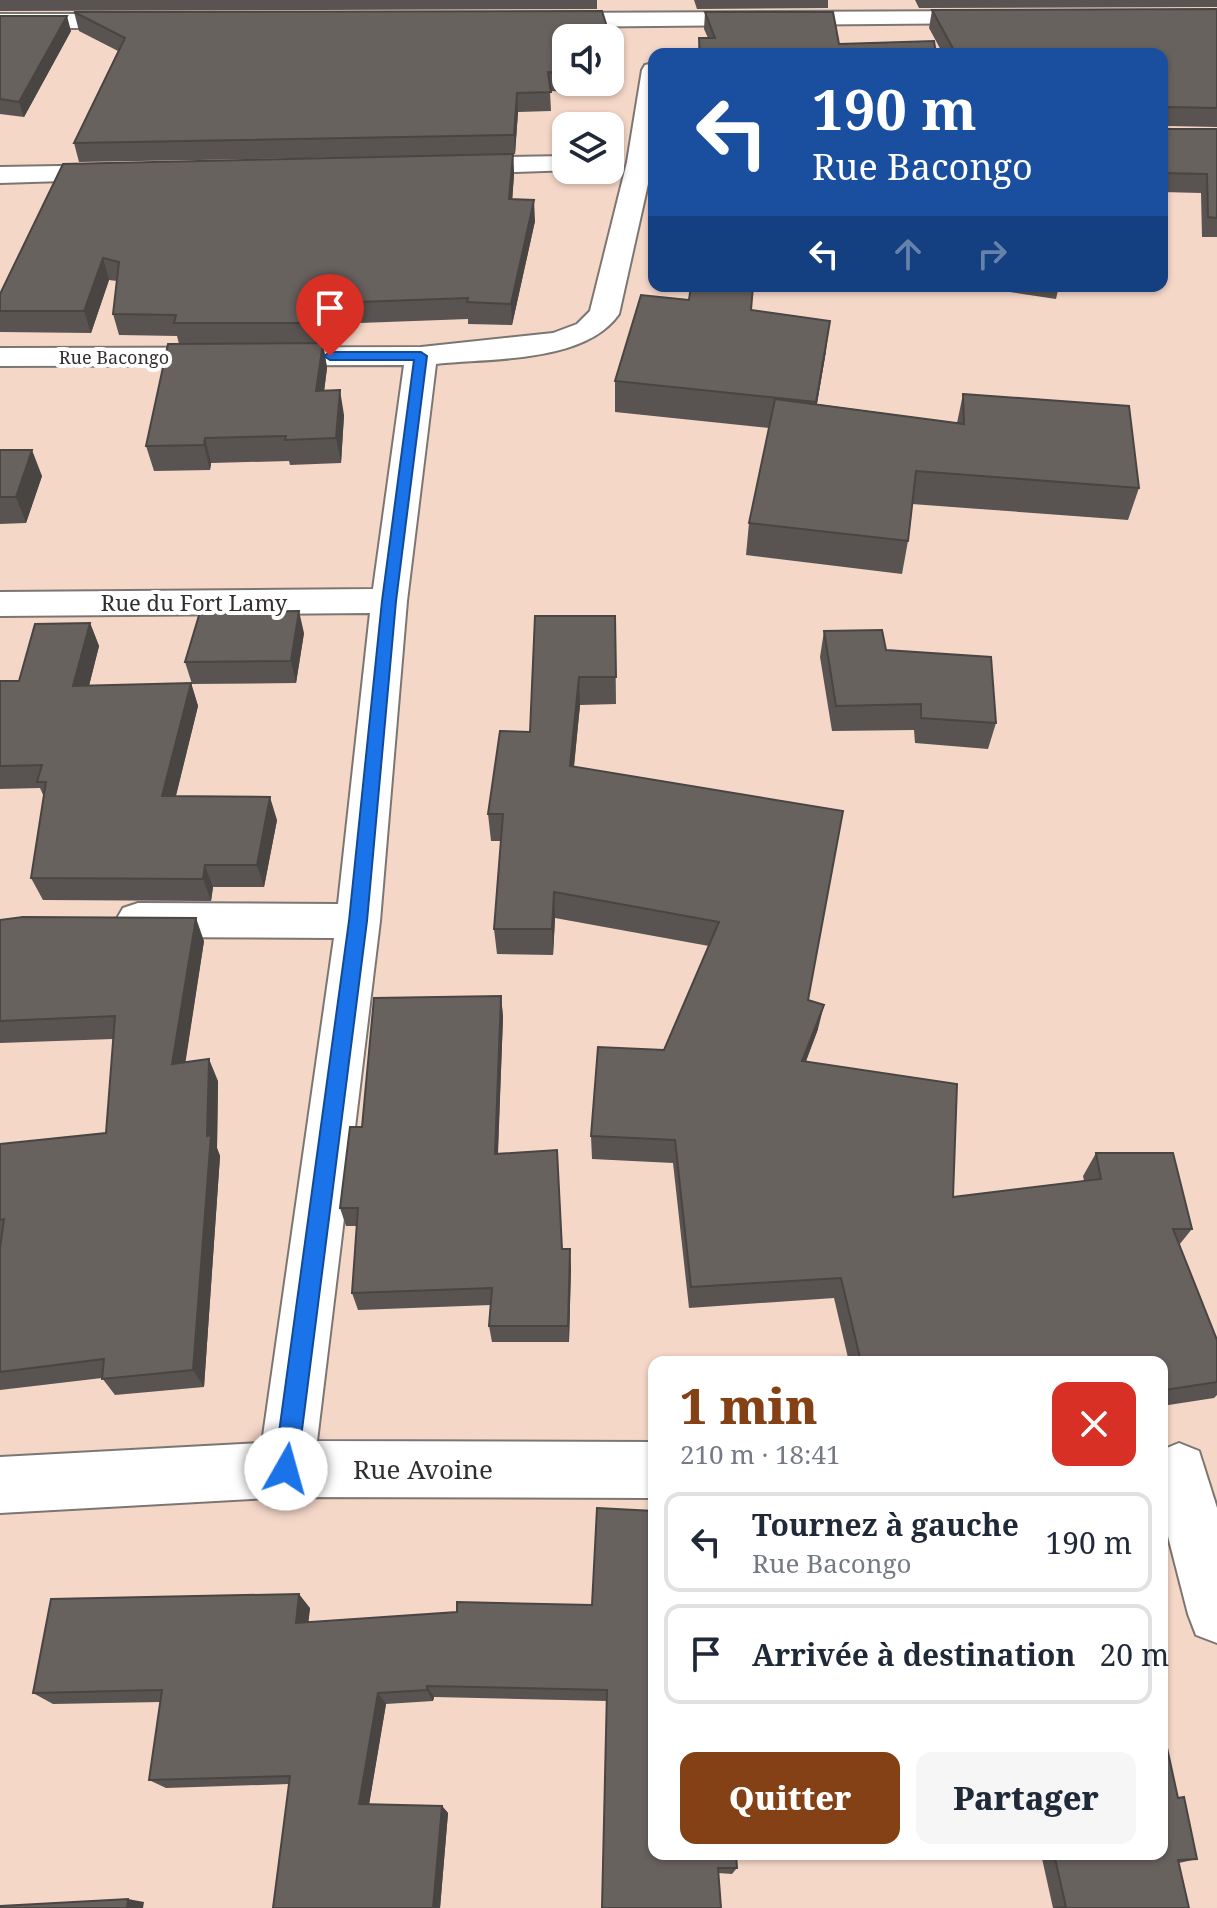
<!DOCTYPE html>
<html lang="fr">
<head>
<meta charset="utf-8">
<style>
  :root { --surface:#fff; --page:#f6f6f7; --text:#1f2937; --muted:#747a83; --line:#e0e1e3; --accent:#854116 }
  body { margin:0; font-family:"Noto Serif",serif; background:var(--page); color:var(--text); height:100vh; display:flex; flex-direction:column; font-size:30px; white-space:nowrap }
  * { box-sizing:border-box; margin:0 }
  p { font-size:26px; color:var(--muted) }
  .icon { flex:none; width:44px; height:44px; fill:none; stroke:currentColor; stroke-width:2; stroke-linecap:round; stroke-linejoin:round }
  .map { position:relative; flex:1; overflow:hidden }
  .drawer { position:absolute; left:648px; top:1356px; width:520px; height:504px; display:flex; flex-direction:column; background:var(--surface); border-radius:16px; box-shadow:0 2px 6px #0004 }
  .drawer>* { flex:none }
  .banner { position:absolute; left:648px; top:48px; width:520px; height:244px; border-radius:16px; box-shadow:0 2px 6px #0004; background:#1a4fa0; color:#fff; overflow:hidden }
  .fabs { position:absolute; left:552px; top:24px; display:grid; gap:16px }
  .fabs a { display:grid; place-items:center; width:72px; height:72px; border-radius:16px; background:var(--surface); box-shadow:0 2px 6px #0004; font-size:40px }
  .pin { position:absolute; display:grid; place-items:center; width:68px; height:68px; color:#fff; margin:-82px -34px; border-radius:50% 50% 50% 0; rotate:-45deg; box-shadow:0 0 8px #0007 }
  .pin .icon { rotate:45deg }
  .me { position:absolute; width:88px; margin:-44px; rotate:7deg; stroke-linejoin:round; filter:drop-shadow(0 0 6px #0008) }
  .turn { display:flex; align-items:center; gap:28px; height:168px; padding:0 32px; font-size:36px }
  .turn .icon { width:104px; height:104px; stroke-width:2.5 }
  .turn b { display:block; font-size:56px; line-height:68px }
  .lanes { display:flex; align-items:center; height:76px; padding:0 32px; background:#0003; justify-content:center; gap:40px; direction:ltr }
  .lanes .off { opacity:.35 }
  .round { display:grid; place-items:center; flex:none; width:84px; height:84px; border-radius:16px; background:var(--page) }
  .summary { display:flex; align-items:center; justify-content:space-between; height:136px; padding:0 32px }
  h1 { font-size:48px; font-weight:800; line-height:60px; color:var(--accent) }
  .cta { display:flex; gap:16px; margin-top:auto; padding:16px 32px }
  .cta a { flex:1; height:92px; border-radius:16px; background:var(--accent); color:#fff; font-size:32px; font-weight:800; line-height:92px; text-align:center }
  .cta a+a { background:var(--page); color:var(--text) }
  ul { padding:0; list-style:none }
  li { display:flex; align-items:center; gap:24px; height:100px; margin:0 16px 12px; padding:0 16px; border:4px solid var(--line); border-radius:16px }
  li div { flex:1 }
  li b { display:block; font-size:30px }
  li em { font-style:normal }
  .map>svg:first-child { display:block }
  .green { fill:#f5d7c8; fill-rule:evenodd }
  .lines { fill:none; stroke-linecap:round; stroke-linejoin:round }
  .minor-casing { stroke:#7c7673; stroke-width:4 }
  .minor { fill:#fff; fill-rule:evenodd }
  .wall { fill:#595452 }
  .shaded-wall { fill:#494542 }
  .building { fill:#68625f; stroke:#494542; stroke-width:2 }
  .route { fill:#1a73e8; stroke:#114b97; stroke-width:2 }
  .labels { text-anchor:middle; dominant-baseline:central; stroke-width:8; stroke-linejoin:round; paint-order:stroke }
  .far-street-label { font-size:18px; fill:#322f2e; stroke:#fff }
  .street-label { font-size:22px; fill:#322f2e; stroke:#fff }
  .near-street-label { font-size:26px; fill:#322f2e; stroke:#fff }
</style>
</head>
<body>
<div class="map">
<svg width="1217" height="1908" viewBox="0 0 1217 1908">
  <rect width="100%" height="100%" fill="#f2ebe8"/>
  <!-- green -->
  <path class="green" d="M 0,0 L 1217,0 L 1217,1908 L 0,1908 ZM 566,38 L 610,38 L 610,82 L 566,82 ZM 654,54 L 1162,54 L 1162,286 L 654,286 ZM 566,126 L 610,126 L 610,170 L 566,170 ZM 654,1362 L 1162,1362 L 1162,1854 L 654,1854 Z"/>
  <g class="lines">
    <defs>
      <g id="minor">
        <polygon points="990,11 998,13 1002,18 998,23 546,27 538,25 534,20 538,15 546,13"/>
        <polygon points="0,14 138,14 146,16 150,21 146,26 138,28 0,28"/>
        <path d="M 654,63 L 654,157 L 619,314 C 585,363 491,358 436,364 L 407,601 L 380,921 L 317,1441 L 654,1442 L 654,1498 L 286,1497 L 0,1513 L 0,1457 L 262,1443 L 334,938 L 138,937 L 123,932 L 116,920 L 123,908 L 138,903 L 338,904 L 370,613 L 0,616 L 0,592 L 373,589 L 404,365 L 0,366 L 0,348 L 421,347 L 553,333 L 577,324 L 590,311 L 627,162 L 642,70 L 645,65 Z"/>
        <polygon points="566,156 566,170 574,170 454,174 445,172 441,166 445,160 454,158"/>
        <polygon points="118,165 127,167 131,173 127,179 0,183 0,167"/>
        <polygon points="1179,1443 1199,1451 1217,1508 1217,1643 1196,1635 1188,1614 1162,1513 1162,1450"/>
      </g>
    </defs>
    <!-- minor casing -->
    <use href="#minor" class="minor-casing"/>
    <!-- minor -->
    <use href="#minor" class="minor"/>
  </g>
  <!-- wall -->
  <g class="wall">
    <polygon points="0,0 597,0 597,9 0,11"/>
    <polygon points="694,0 828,0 828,8 697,9"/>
    <polygon points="915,0 1217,0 1217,7 919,8"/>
    <polygon points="1217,9 1217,127 1165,126 1168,129 1217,129 1217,237 1202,237 1201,193 1162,192 1162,54 943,54 929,28 932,10"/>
    <polygon points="74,12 607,27 607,38 566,38 566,82 598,82 596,93 550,91 551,111 518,112 515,154 513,154 514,174 512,199 535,221 512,325 468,324 468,319 333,324 331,344 323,344 327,368 324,391 344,415 341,463 290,465 289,461 211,463 210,470 154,471 146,446 179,344 177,336 119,335 113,314 117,281 109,280 91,333 0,332 0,294 63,164 420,156 79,162 74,143 118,51 79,31"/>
    <polygon points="705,12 839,44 936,54 698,54 699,38 708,38 704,29"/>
    <polygon points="0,16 71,31 24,117 0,114"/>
    <polygon points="1012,286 1059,286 1056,299 1010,292"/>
    <polygon points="751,310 826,351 817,404 957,423 963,394 1139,488 1128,520 912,504 908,541 902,574 746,555 749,523 769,428 615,412 615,381"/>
    <polygon points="0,450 42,476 26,523 0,524"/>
    <polygon points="615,616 616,704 580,705 574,767 808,1000 818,1029 806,1061 953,1197 1084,1181 1083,1176 1096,1153 1192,1229 1179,1245 1217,1340 1217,1395 1214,1398 1162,1406 1162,1362 849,1362 834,1298 689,1308 673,1163 592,1159 591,1136 664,1050 709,946 555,918 553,955 497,954 494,929 501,841 491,841 488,814 530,732"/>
    <polygon points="90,623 99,646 89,686 191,683 198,706 176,796 277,820 264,887 213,887 211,901 43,900 31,878 44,797 40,788 0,789 0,681 19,681"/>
    <polygon points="824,631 886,650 996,723 988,749 915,743 914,730 832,731 820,657"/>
    <polygon points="304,633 296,683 192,684 185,662"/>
    <polygon points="0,920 204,941 185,1062 218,1081 217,1148 220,1156 204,1387 115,1395 102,1378 0,1390 0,1248 1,1240 0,1240 0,1144 106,1133 113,1039 0,1043"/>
    <polygon points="501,996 503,1017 498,1154 562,1249 571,1267 569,1342 492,1342 489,1326 491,1305 358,1310 352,1293 357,1226 346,1226 340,1208 362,1127"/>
    <polygon points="592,1605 737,1868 732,1874 718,1873 607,1701 434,1697 433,1701 386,1704 369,1804 442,1806 448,1813 440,1908 289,1784 166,1788 149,1780 161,1702 53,1704 33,1693 310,1608 308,1622"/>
    <polygon points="1178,1798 1197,1859 1179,1863 1189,1908 1051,1908 1053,1908 1041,1854 1162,1854"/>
  </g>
  <!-- shaded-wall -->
  <g class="shaded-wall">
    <polygon points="67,16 71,31 24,117 19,102"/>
    <polygon points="517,93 518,112 515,154 514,135"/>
    <polygon points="513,154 514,174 511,220 509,199"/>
    <polygon points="534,200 535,221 512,325 511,304"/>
    <polygon points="103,258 109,280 91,333 84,311"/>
    <polygon points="330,303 333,324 331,344 327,323"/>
    <polygon points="830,321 826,351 812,432 816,402"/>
    <polygon points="323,343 327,368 321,416 316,391"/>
    <polygon points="340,390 344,415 341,463 336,438"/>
    <polygon points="205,438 211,463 210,470 204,445"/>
    <polygon points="32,450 42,476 26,523 16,497"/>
    <polygon points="299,611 304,633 296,683 291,661"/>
    <polygon points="90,623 99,646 83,709 73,686"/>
    <polygon points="579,677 580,705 571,794 570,766"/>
    <polygon points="191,683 198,706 170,819 162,796"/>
    <polygon points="270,797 277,820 264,887 257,865"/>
    <polygon points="205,865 213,887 211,901 203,879"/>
    <polygon points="554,892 555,918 553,955 552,929"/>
    <polygon points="196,918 204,941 182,1085 172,1064"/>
    <polygon points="501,996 503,1017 497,1173 495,1154"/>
    <polygon points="824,1005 818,1029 797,1085 802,1061"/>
    <polygon points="209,1059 218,1081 217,1148 220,1156 204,1387 193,1370 207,1136"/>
    <polygon points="570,1249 571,1267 569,1342 568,1326"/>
    <polygon points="299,1594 310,1608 307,1636 296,1623"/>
    <polygon points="427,1686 434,1697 433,1701 427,1690"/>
    <polygon points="378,1693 386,1704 368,1811 359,1804"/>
    <polygon points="442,1806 448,1813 440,1908 433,1908"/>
    <polygon points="128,1899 144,1902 143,1908 127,1908"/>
  </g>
  <!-- building -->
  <g class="building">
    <polygon points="1217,9 1217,108 1167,107 1164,110 1165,126 1168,129 1217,129 1217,218 1208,217 1207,174 1162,173 1162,54 956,54 932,10"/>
    <polygon points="602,11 607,27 604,38 566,38 566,73 548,72 551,92 517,93 514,135 74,143 125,38 74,12"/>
    <polygon points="705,12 833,12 839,44 934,41 936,54 700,54 699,38 715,38"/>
    <polygon points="0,16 67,16 19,102 0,99"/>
    <polygon points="513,154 509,199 534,200 511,304 467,302 468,298 330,303 327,323 174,323 176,315 113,314 119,262 103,258 84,311 0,311 0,294 63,164"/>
    <polygon points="691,286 753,286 751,310 830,321 816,402 615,381 641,295 689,300"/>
    <polygon points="323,343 316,391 340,390 336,438 285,440 286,436 205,438 204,445 146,446 168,344"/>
    <polygon points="963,394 1129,406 1139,488 916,471 908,541 749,523 775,399 964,424"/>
    <polygon points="0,450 32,450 16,497 0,497"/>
    <polygon points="299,611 291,661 185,662 200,612"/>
    <polygon points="535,616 615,616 616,677 579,677 570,766 843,811 808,1000 824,1005 802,1061 957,1084 953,1197 1101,1179 1096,1153 1173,1153 1192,1229 1173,1229 1217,1340 1217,1382 1165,1390 1162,1381 1162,1362 861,1362 841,1278 691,1287 675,1140 591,1136 598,1047 664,1050 719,922 554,892 552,929 494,929 503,814 488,814 500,731 530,732"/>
    <polygon points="90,623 73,686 191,683 162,796 270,797 257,865 205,865 203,879 31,878 46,782 37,782 42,765 0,766 0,681 19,681 35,624"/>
    <polygon points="882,630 886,650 991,657 996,723 921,718 921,704 836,706 824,631"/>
    <polygon points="23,917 196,918 172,1064 209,1059 207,1136 211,1135 193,1370 102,1379 104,1359 0,1372 0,1248 4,1219 0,1220 0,1144 106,1133 115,1016 0,1021 0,920"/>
    <polygon points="501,996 495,1154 557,1150 562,1249 570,1249 568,1326 489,1326 492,1288 352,1293 358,1208 340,1208 350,1127 362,1127 374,998"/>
    <polygon points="597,1508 654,1511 654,1854 736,1854 737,1868 718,1868 721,1908 602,1908 607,1690 427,1686 427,1690 378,1693 359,1804 442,1806 433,1908 273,1908 290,1776 149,1780 162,1690 33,1693 51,1599 299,1594 296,1623 457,1612 457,1602 592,1605"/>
    <polygon points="1162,1725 1178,1798 1184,1797 1197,1859 1178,1860 1189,1908 1055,1908 1066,1907 1054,1854 1162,1854"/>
    <polygon points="128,1899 127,1908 0,1908 0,1906"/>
  </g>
  <!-- route -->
  <polygon class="route" points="421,352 427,356 396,601 367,921 297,1469 294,1477 286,1480 278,1477 274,1469 349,921 382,601 414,360 330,360 324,356 330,352"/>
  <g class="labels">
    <!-- far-street labels -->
    <g class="far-street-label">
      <text x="114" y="357">Rue Bacongo</text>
    </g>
    <!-- street labels -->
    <g class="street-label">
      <text x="194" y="602">Rue du Fort Lamy</text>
    </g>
    <!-- near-street labels -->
    <g class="near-street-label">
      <text x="423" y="1469">Rue Avoine</text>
    </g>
  </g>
</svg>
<div class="fabs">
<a><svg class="icon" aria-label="sound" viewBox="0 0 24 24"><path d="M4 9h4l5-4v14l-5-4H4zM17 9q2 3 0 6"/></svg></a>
<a><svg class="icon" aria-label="layers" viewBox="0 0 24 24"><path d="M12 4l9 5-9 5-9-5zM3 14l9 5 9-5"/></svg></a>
</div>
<div class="pin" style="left:330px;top:356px;background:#d93025"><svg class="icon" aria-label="arrive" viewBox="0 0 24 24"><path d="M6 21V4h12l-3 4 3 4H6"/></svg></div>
<svg class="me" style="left:286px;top:1469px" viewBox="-20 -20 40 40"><circle r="19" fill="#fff"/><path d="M0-13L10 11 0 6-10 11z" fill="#1a73e8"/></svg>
<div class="banner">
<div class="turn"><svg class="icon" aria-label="left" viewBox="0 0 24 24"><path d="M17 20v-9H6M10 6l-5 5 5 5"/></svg><div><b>190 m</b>Rue Bacongo</div></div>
<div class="lanes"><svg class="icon" aria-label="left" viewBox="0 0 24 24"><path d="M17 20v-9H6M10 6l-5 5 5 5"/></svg><svg class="icon off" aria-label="ahead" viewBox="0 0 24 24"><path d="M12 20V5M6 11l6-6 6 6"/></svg><svg class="icon off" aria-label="right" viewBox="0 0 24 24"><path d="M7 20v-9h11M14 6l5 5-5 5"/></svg></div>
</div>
<section class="drawer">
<div class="summary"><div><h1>1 min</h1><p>210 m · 18:41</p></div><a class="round" style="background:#d93025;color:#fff"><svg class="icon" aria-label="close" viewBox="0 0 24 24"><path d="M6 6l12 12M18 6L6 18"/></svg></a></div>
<ul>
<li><svg class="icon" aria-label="left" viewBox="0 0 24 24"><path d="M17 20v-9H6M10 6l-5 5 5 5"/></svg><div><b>Tournez à gauche</b><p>Rue Bacongo</p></div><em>190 m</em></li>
<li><svg class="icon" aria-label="arrive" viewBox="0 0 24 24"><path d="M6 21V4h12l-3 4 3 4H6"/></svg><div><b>Arrivée à destination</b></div><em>20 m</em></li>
</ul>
<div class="cta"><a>Quitter</a><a>Partager</a></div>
</section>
</div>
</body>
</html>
